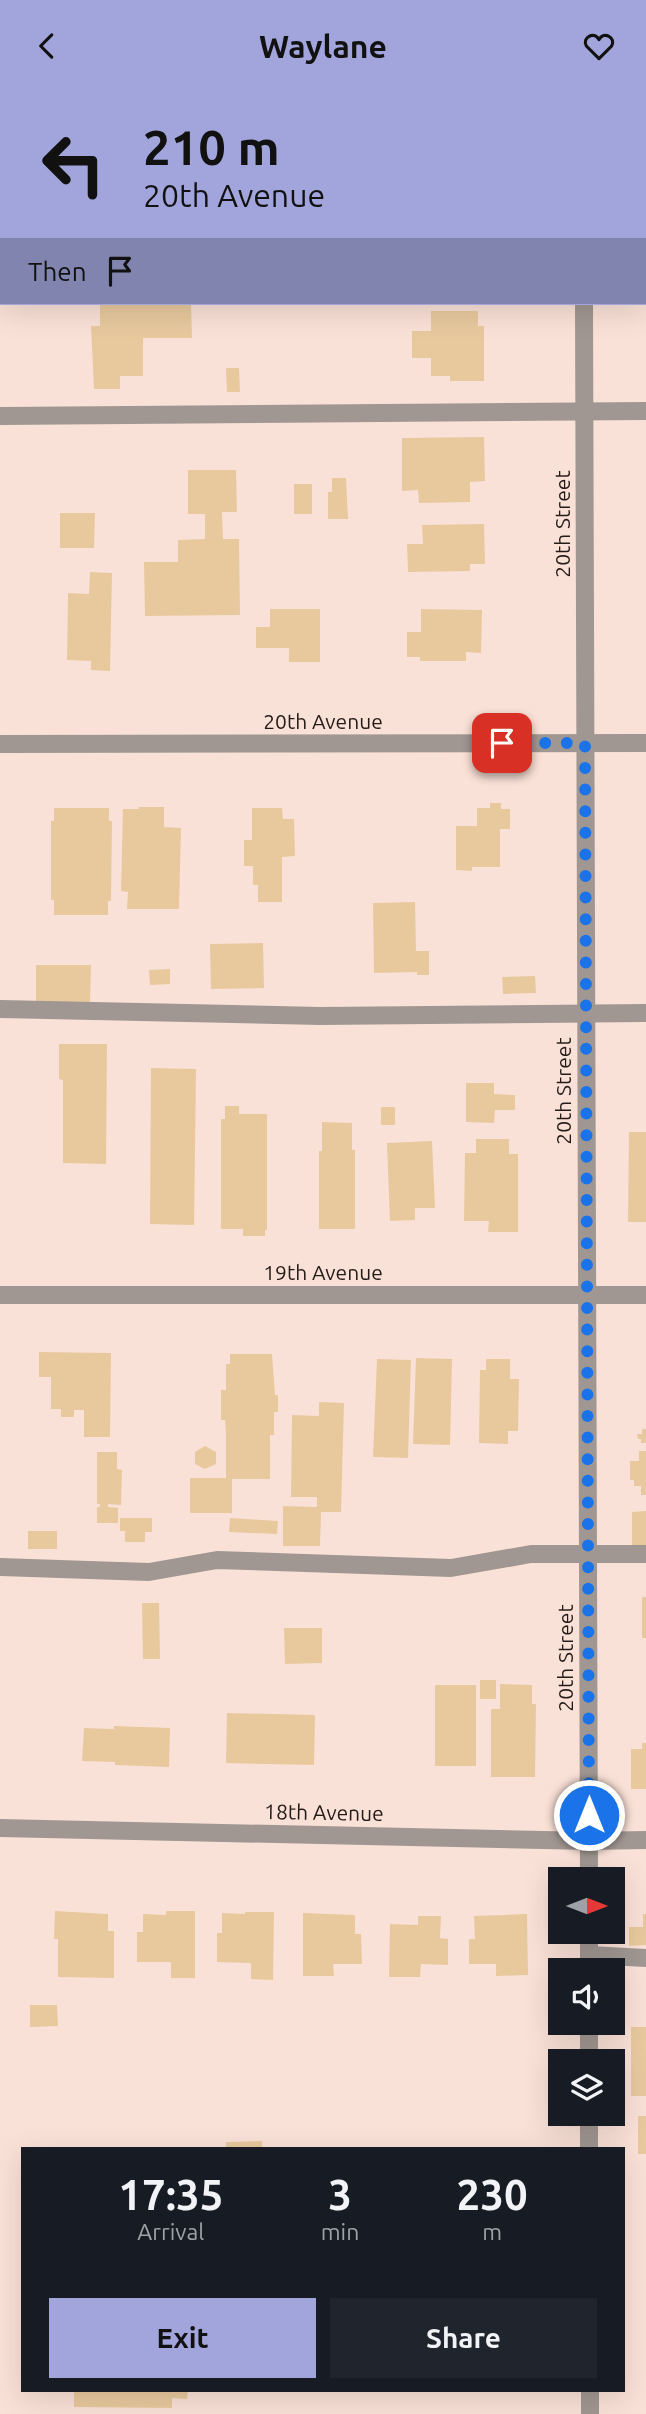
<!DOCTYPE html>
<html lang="en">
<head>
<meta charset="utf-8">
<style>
  :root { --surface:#171b24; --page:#20242c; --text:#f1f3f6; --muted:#9ea1a6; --accent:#a2a5db }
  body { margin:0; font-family:Ubuntu,sans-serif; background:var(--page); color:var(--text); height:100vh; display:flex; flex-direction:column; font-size:26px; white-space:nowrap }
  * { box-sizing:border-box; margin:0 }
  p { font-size:23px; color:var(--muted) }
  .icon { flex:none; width:38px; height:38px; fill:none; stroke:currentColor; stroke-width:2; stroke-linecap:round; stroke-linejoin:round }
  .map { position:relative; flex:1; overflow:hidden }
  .panel { position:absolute; left:21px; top:2056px; width:604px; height:245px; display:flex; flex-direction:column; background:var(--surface); border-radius:0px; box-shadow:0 7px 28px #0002 }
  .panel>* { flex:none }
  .top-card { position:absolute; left:0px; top:0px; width:648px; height:214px; box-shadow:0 7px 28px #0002; background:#a2a5db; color:#111; overflow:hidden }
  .needle { width:46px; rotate:90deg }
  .controls { position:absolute; left:548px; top:1776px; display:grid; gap:14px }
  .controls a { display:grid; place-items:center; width:77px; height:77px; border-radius:0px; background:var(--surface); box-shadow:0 7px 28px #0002; font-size:35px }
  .pin { position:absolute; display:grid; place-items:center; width:60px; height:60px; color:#fff; margin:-30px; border-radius:14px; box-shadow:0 4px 10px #0006 }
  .me { position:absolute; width:77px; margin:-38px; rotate:0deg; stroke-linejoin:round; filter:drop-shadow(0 0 5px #0008) }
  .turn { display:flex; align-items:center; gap:24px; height:147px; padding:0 28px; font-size:32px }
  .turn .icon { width:91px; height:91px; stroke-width:2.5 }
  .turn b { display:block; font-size:49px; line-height:60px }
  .then { display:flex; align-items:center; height:66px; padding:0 28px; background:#0003; gap:14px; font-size:26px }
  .eta { display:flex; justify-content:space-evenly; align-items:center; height:119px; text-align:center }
  .eta b { font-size:42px; font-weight:700; line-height:49px }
  .action { display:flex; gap:14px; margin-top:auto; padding:14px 28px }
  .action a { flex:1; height:80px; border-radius:0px; background:var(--accent); color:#111; font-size:28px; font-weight:700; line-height:80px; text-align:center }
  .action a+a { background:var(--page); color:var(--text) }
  header { display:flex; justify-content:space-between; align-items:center; height:91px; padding:0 28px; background:var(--accent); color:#111; font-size:32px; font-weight:700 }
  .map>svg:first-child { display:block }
  .building { fill:#e8c99e }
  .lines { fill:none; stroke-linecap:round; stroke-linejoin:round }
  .minor { stroke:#a19792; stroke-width:18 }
  .route { stroke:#1a73e8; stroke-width:12; stroke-dasharray:0 21.6 }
  .labels { text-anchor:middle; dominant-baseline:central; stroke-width:5; stroke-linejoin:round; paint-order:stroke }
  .street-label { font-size:21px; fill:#241b17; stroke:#fae1d7 }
</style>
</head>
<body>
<header><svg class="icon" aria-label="back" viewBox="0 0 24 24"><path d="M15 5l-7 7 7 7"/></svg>Waylane<svg class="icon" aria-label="heart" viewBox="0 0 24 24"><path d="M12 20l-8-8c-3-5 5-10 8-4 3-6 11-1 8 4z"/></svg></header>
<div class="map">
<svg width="646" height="2323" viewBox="0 0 646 2323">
  <rect width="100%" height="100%" fill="#fae1d7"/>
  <!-- building -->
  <g class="building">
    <polygon points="100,212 191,212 192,247 143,247 143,285 120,285 120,298 94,298 91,235 100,235"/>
    <polygon points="431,220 478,220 478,235 484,235 484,290 450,290 450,285 431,285 431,267 412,267 412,240 431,240"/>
    <polygon points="226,277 239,277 240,301 227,301"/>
    <polygon points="484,346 485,390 470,391 470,411 419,412 418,399 402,400 402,347"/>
    <polygon points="188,379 236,379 237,421 222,421 223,448 239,448 240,524 145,525 144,471 178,471 178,449 205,448 205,423 188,423"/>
    <polygon points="332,387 346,387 348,428 328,428 328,401 332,401"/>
    <rect x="294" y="393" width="18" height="30"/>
    <polygon points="60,422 95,422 94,457 60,457"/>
    <polygon points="484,433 485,473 470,473 470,480 408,481 407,453 423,453 422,434"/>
    <polygon points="90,481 112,482 110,580 91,579 91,570 67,569 68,502 89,503"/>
    <polygon points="270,518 320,518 320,571 289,571 289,557 256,557 256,536 270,536"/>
    <polygon points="421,518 482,519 481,562 466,561 466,570 420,570 420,566 407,566 407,541 421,541"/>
    <polygon points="490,712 501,712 501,718 510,718 510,738 500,738 500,776 472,776 472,780 456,779 456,735 477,735 477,717 490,717"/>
    <polygon points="139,716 164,716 164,736 181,737 179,818 127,818 128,801 121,800 123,718 139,718"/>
    <polygon points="54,717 109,717 109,730 112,730 111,810 108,810 108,824 54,824 54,809 51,809 51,730 54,730"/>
    <polygon points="252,717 282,717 283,728 294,728 295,765 282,766 282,811 258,811 258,794 253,794 253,775 244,775 244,749 252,749"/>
    <polygon points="415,811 416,860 429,860 429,884 417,884 417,881 374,882 373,812"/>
    <polygon points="263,852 264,897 211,898 210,853"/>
    <polygon points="36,874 91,874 90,911 36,911"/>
    <polygon points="170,878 170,893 150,894 149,879"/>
    <polygon points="535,885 536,902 503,903 502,886"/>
    <polygon points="59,953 107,953 106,1073 63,1072 63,989 59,988"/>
    <polygon points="151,977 196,978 194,1134 150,1133"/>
    <polygon points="466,992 494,992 494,1003 515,1004 515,1019 495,1019 494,1032 466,1031"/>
    <polygon points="225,1015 239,1015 239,1023 267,1023 267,1139 265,1139 265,1145 243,1145 243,1138 221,1138 221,1028 225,1028"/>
    <rect x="381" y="1016" width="14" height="18"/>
    <polygon points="322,1031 352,1032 352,1059 355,1059 355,1138 319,1138 319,1060 322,1060"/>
    <polygon points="629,1041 646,1041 646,1131 628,1131"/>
    <polygon points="476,1048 509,1048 509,1063 518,1063 518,1141 488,1141 489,1130 464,1130 465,1062 476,1062"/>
    <polygon points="432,1050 435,1117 415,1117 415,1129 390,1130 387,1052"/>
    <polygon points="39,1261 111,1262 110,1346 84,1346 84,1319 74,1319 74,1326 61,1326 61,1318 51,1318 51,1286 39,1286"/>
    <polygon points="230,1263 272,1263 275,1304 278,1304 278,1321 274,1321 274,1344 270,1344 270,1388 232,1388 232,1422 190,1422 190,1387 226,1387 226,1344 225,1329 221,1329 221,1299 226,1299 226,1273 230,1273"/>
    <polygon points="416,1267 452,1268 450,1354 413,1353"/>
    <polygon points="377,1268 411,1269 408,1367 373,1366"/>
    <polygon points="486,1268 510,1268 510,1288 519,1288 518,1340 508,1340 508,1353 479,1352 480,1279 486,1279"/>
    <polygon points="319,1311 344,1312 341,1421 321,1421 320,1455 283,1455 283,1415 317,1416 317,1406 291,1406 292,1324 319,1325"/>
    <polygon points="642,1338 646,1338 646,1352 641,1352 641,1348 638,1348 637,1343 642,1343"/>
    <polygon points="205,1355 216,1361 216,1373 205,1378 195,1373 195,1361"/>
    <polygon points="639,1360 646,1360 646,1404 641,1404 641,1395 634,1395 634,1389 630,1389 630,1370 639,1370"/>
    <polygon points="97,1361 117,1361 117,1378 122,1379 121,1414 108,1413 108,1416 118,1417 118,1432 97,1432 97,1416 100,1416 100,1413 97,1413"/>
    <polygon points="646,1420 646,1455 632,1455 632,1421"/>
    <polygon points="120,1427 152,1427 152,1441 145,1441 145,1451 125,1451 125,1440 120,1440"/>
    <polygon points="230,1427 278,1430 277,1443 229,1441"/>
    <rect x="28" y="1440" width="29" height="18"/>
    <rect x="642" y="1506" width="4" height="41"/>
    <polygon points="142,1512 159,1512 160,1568 143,1568"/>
    <polygon points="284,1537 322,1537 322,1572 285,1573"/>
    <rect x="480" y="1589" width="16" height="19"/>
    <polygon points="500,1593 532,1594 532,1613 536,1613 535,1686 491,1686 491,1618 500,1618"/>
    <rect x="435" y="1594" width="41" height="81"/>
    <polygon points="227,1622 315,1624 314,1674 226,1672"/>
    <polygon points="114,1635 170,1637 169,1676 115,1674 115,1671 82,1670 84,1637 114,1638"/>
    <polygon points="642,1652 646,1652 646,1698 631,1698 631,1658 642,1658"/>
    <polygon points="55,1820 108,1823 108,1840 114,1840 114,1887 58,1886 58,1848 54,1848"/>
    <polygon points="166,1820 195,1820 195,1887 171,1887 171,1871 137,1871 137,1841 143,1841 143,1823 166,1824"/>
    <polygon points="245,1821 274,1821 273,1889 251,1888 251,1872 217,1871 217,1842 222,1842 222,1822 245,1823"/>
    <polygon points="303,1822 355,1824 355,1843 361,1843 362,1873 333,1873 334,1885 303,1885"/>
    <polygon points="527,1823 528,1884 496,1885 496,1873 469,1873 469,1848 475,1848 474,1825"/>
    <polygon points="643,1823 646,1823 646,1854 629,1855 629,1836 643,1836"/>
    <polygon points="418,1825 441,1825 440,1847 448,1848 448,1874 421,1873 420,1886 389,1886 390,1833 418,1834"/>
    <polygon points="30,1914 57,1914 58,1935 30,1936"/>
    <rect x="631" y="1936" width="15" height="69"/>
    <rect x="638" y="2025" width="8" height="38"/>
    <polygon points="262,2050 262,2058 226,2058 226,2051"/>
    <polygon points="74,2300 188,2300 187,2308 172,2307 172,2317 74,2316"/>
  </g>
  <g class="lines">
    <!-- minor -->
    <g class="minor">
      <polyline points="583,0 583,2"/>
      <polyline points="584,212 589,1788"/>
      <polyline points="0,325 646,320"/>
      <polyline points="0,653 646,652"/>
      <polyline points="0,918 320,925 646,922"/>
      <polyline points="0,1204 646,1204"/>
      <polyline points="0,1476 149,1481 217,1469 451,1477 531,1463 646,1463"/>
      <polyline points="0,1737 589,1750 646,1749"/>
      <polyline points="589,1841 589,1880"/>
      <polyline points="589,1864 646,1867"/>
      <polyline points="589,1932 589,1970"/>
      <polyline points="589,2023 589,2058"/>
      <polyline points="590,2300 590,2323"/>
    </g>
  </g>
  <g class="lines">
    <!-- route -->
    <polyline class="route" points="502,652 585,652 589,1724"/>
  </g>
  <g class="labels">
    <!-- street labels -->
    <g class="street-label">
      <text transform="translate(562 433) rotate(-90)">20th Street</text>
      <text x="323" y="630">20th Avenue</text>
      <text transform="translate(563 1000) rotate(-90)">20th Street</text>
      <text x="323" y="1181">19th Avenue</text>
      <text transform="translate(565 1567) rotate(-90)">20th Street</text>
      <text transform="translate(324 1721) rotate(1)">18th Avenue</text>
    </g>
  </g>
</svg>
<div class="controls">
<a><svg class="needle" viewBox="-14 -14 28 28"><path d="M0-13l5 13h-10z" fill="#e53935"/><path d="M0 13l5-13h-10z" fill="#9ea1a6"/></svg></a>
<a><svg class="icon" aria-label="sound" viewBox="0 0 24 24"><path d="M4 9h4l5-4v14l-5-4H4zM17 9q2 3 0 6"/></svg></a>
<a><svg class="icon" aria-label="layers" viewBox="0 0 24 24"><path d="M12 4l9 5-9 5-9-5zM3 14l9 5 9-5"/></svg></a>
</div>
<div class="pin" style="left:502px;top:652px;background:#d93025"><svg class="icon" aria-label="arrive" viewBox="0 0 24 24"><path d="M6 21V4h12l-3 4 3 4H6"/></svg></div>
<svg class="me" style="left:589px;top:1724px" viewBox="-20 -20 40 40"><circle r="17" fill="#1a73e8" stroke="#fff" stroke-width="3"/><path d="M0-11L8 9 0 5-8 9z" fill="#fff"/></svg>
<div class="top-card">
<div class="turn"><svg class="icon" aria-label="left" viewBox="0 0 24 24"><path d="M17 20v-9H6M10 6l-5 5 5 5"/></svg><div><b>210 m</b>20th Avenue</div></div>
<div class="then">Then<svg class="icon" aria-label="arrive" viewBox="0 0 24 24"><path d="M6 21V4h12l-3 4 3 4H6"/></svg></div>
</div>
<section class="panel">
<div class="eta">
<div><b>17:35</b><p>Arrival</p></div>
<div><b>3</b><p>min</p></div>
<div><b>230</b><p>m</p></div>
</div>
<div class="action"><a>Exit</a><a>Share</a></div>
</section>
</div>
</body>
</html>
